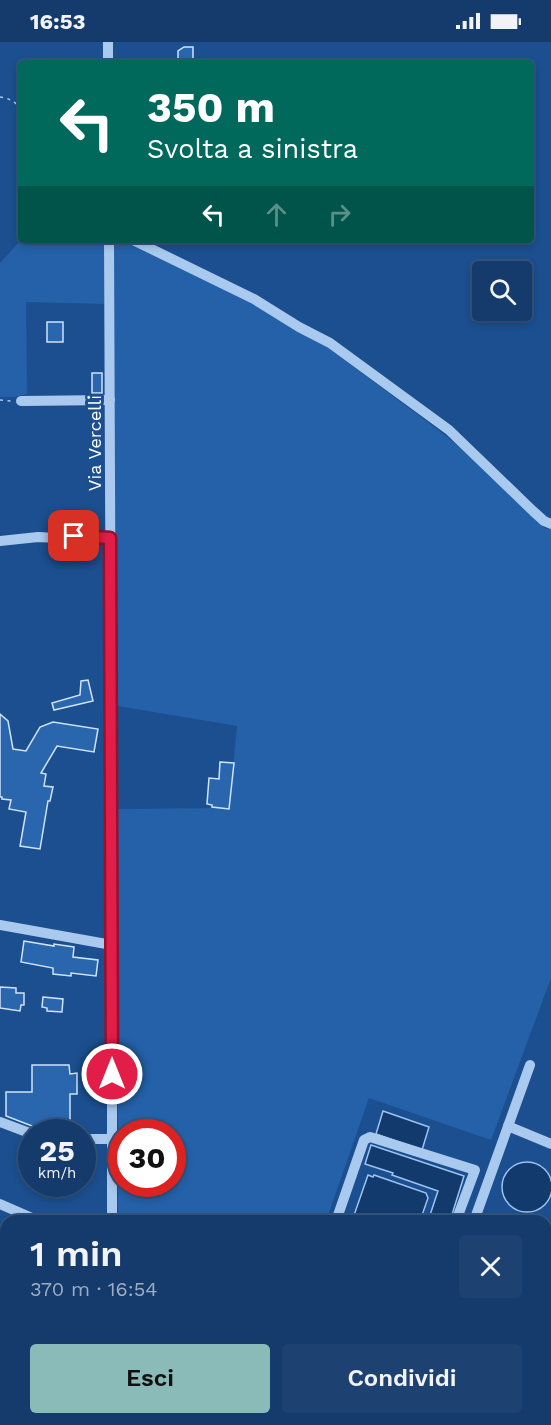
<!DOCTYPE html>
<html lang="it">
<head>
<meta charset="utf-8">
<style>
  :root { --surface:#143b6b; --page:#1d4271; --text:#f1f3f6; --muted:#9dadc1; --line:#33557e; --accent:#8bbbb9 }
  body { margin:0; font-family:"Work Sans",sans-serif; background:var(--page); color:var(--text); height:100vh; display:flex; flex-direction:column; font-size:22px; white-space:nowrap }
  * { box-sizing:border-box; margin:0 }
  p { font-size:20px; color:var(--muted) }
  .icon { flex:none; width:33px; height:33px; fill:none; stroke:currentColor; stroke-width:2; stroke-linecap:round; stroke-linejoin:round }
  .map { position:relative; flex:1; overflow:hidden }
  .details { position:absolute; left:0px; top:1173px; width:552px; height:210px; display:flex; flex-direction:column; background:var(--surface); border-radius:18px 18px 0 0; box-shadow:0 3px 9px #0003,0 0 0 2px var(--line) }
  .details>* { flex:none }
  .top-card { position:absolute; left:18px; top:18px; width:516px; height:183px; border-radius:6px; box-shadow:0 3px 9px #0003,0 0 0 2px var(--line); background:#00695c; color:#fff; overflow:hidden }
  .tools { position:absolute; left:472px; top:219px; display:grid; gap:12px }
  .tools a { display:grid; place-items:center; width:60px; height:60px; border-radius:6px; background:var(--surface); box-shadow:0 3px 9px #0003,0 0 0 2px var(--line); font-size:30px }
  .speed { position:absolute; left:18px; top:1077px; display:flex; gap:12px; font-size:30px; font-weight:700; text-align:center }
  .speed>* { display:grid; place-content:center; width:78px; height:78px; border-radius:50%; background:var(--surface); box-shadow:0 3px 9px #0003,0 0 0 2px var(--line); line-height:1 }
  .speed small { font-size:15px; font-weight:400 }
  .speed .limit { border:9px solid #d22; background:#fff; color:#111 }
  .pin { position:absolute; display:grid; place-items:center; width:51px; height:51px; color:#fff; margin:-26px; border-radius:12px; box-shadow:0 3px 9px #0006 }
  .me { position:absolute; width:66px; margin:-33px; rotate:0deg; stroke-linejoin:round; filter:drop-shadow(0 0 4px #0008) }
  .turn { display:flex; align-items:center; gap:21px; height:126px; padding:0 30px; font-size:27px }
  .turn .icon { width:78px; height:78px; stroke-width:2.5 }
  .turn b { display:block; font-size:42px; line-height:51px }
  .lanes { display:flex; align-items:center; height:57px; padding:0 30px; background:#0003; justify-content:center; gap:30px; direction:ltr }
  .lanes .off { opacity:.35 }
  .round { display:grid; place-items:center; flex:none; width:63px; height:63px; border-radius:6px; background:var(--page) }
  .headline { display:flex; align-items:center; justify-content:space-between; height:102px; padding:0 30px }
  h1 { font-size:36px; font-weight:600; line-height:45px }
  .action { display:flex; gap:12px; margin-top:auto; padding:12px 30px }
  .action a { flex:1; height:69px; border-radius:6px; background:var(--accent); color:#111; font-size:24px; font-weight:600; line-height:69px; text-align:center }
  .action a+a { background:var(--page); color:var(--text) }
  .status { display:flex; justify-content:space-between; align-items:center; height:42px; padding:0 30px; background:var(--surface); direction:ltr }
  .status svg { height:16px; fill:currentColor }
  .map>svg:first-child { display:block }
  .green { fill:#2461a8; fill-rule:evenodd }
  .water { fill:#123a6d; stroke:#9cc4f0; stroke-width:1.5 }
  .building { fill:#2a66ad; stroke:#cfe3fa; stroke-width:1.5 }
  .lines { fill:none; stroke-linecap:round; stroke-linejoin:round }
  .path { stroke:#a9c9ee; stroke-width:1.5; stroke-dasharray:3 4.5; stroke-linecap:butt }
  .minor { stroke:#a9c9ee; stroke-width:10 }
  .major { stroke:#f0f6ff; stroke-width:14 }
  .route-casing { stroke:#92132f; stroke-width:15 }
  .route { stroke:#e11d48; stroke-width:10 }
  .labels { text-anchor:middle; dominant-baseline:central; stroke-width:6; stroke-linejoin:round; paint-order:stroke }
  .street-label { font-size:18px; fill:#fff; stroke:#1b4f8f }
</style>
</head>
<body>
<div class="status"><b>16:53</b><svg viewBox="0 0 49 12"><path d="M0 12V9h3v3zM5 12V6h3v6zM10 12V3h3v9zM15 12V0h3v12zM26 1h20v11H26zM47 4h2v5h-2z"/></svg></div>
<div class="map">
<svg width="551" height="1383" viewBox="0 0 551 1383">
  <rect width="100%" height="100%" fill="#1b4f8f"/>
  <!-- green -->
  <g class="green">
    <polygon points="21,198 104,198 104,262 26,260 27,352 15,355 0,355 0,221"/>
    <path d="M 116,198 L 126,198 L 252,260 L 327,305 L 425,378 L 470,413 L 546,487 L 551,487 L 551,936 L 491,1098 L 369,1056 L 326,1179 L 118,1179 L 118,767 L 222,766 L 233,726 L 237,684 L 118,664 L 116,586 L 113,204 ZM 122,1090 L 172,1090 L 172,1142 L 122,1142 Z"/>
  </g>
  <!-- water -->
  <g class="water">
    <polygon points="383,1069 429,1085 422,1108 376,1092"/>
    <polygon points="371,1103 464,1134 450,1179 428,1179 438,1149 392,1133 393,1131 365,1122"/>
    <circle cx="527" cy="1145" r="25"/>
    <polygon points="368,1133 373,1135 374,1133 426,1151 428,1156 420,1179 352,1179"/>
  </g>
  <!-- building -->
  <g class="building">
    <polygon points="184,5 193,5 193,21 178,21 178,9"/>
    <rect x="47" y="280" width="16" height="20"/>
    <rect x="92" y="331" width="10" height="20"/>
    <polygon points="88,638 93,659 54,668 52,661 80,653 81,639"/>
    <polygon points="0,672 8,679 13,707 26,709 40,685 53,680 98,687 94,710 57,704 41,731 46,732 44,744 53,745 50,759 48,759 40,807 20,804 26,770 9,767 11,758 2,757 2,755 0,755"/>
    <polygon points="220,720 234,721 229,767 212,765 212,763 207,762 209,736 219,737"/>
    <polygon points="24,899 54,904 54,902 74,905 73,915 98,918 96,934 71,931 71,934 53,932 53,926 21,920"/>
    <polygon points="0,945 16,946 16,951 24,951 24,963 21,963 20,969 0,966"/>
    <polygon points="43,955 63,957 62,970 47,969 47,966 42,965"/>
    <polygon points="32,1023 69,1023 70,1032 77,1031 77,1052 70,1052 70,1089 45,1089 6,1074 6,1050 32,1050"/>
  </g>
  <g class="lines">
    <!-- path -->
    <g class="path">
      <path d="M 0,55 C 9,56 15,60 21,66"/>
      <polyline points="0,358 11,359"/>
    </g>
    <!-- minor -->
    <g class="minor">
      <polyline points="108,0 108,21"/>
      <polyline points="109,198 112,903 112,1179"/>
      <polyline points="133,198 254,257 299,285 330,301 449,388 533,469 544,479 551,482"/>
      <polyline points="21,359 110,358"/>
      <polyline points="0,499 38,495 57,496 74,494 110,496"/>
      <polyline points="0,883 112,903"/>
      <polyline points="0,1080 32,1092"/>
      <polyline points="508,1084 551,1102"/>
      <polyline points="82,1097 112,1097"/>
      <polyline points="0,1162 39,1179"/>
      <polyline points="336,1179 364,1098 370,1095 475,1128 456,1179"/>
      <polyline points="474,1179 530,1023"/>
      <polyline points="546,1271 551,1272"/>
      <polyline points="546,1335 551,1338"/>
    </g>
    <!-- major -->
    <g class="major">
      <polyline points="0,1246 6,1248"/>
      <polyline points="0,1258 6,1261"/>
      <polyline points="282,1377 296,1383"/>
      <polyline points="316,1377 330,1383"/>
    </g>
  </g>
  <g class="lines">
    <defs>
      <polyline id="route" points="74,494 110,496 112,1032"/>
    </defs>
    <!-- route casing -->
    <use href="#route" class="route-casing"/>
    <!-- route -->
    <use href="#route" class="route"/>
  </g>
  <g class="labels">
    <!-- street labels -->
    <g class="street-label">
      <text transform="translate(94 401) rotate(-90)">Via Vercelli</text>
    </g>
  </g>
</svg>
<div class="tools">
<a><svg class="icon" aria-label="search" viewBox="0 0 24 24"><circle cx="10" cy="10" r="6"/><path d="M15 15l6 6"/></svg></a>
</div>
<div class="speed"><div>25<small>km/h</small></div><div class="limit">30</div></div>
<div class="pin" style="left:74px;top:494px;background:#d93025"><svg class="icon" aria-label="arrive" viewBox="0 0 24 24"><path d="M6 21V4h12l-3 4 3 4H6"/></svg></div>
<svg class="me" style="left:112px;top:1032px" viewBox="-20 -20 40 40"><circle r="17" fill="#e11d48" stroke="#fff" stroke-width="3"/><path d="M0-11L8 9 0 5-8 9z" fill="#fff"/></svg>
<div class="top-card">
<div class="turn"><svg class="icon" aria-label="left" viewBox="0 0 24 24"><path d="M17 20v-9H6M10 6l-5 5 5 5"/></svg><div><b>350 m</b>Svolta a sinistra</div></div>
<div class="lanes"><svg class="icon" aria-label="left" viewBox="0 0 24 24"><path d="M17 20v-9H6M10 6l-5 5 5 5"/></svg><svg class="icon off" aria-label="ahead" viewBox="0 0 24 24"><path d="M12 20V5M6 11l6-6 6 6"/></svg><svg class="icon off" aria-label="right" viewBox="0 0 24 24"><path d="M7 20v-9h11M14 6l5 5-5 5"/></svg></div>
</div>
<section class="details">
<div class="headline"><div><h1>1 min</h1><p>370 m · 16:54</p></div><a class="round"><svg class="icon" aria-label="close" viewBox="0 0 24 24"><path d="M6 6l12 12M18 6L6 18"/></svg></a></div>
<div class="action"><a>Esci</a><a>Condividi</a></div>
</section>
</div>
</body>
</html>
